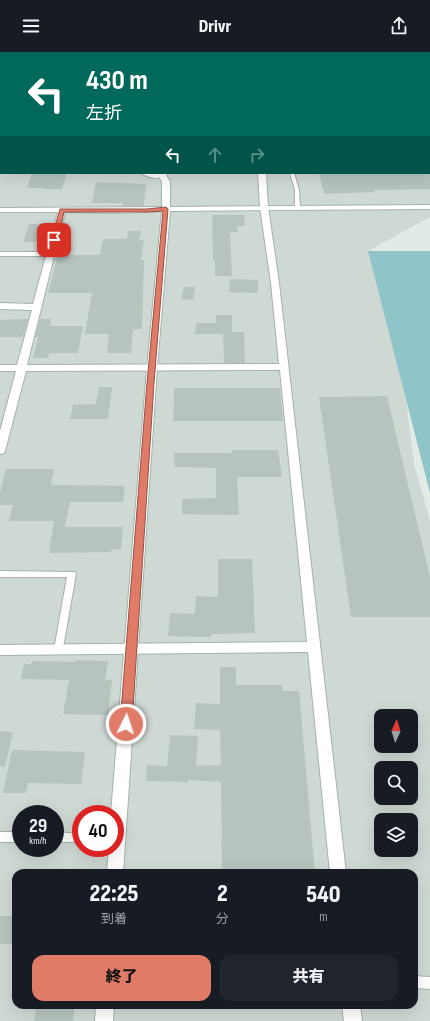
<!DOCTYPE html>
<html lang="ja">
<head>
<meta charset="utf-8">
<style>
  :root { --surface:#171b24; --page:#20242c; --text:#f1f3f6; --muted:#9ea1a6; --accent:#e07b68 }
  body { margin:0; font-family:"Sofia Sans Condensed","Noto Sans JP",sans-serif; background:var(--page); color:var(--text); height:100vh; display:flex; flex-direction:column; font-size:15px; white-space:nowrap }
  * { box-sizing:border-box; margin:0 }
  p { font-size:13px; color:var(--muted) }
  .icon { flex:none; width:22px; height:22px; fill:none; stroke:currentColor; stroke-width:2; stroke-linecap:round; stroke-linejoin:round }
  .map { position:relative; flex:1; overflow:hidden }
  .details { position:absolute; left:12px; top:817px; width:406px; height:140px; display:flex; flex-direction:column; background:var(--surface); border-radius:12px; box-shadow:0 4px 16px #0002 }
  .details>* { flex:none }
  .top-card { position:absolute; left:0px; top:0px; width:430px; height:122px; box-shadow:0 4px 16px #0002; background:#00695c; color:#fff; overflow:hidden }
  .needle { width:26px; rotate:4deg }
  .buttons { position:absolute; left:374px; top:657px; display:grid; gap:8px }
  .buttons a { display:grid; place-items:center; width:44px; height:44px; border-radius:8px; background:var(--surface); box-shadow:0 4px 16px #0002; font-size:20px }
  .speed { position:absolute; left:12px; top:753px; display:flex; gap:8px; font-size:20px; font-weight:700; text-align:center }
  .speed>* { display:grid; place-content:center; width:52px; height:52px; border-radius:50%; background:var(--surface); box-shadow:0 4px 16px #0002; line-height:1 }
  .speed small { font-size:10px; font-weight:400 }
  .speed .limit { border:6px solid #d22; background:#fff; color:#111 }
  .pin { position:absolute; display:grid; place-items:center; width:34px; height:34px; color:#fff; margin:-17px; border-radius:8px; box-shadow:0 2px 6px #0006 }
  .me { position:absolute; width:44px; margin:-22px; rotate:4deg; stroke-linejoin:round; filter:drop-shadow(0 0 3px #0008) }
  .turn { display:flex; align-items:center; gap:14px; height:84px; padding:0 20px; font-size:18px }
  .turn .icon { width:52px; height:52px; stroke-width:2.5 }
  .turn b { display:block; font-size:28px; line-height:34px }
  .lanes { display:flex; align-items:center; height:38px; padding:0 20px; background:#0003; justify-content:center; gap:20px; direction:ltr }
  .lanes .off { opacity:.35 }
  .eta { display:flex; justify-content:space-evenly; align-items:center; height:68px; text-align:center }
  .eta b { font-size:24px; font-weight:800; line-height:28px }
  .action { display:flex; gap:8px; margin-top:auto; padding:8px 20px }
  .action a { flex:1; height:46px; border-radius:12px; background:var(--accent); color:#111; font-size:16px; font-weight:800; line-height:46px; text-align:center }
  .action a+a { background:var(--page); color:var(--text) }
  header { display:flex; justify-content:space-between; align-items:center; height:52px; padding:0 20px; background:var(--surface); font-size:18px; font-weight:800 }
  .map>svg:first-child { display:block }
  .built { fill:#cfd9d4; fill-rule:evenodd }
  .water { fill:#8fc4c8 }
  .building { fill:#b7c4be }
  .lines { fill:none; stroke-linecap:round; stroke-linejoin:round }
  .lane-casing { stroke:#a5b1ab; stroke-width:2 }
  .street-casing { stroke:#a5b1ab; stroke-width:2 }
  .secondary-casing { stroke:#a2b4ac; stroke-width:2 }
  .lane { fill:#fff; fill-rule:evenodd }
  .street { fill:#fff; fill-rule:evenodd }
  .secondary { fill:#fff; fill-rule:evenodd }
  .route { fill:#e07b68; stroke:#925044 }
</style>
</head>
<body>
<header><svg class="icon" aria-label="menu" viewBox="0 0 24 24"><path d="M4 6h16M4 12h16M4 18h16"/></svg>Drivr<svg class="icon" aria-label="share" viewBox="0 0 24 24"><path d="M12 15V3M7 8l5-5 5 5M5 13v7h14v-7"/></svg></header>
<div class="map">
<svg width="430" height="969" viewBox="0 0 430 969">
  <rect width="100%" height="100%" fill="#e1eae5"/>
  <!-- built -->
  <path class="built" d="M 430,23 L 430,165 L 368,199 L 405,340 L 414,412 L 430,469 L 430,969 L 0,969 L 0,115 L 1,121 L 144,121 L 157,128 L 166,121 L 429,121 ZM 381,664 L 411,664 L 411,694 L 381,694 ZM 381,716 L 411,716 L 411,746 L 381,746 ZM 21,762 L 55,762 L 55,796 L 21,796 ZM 81,762 L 115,762 L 115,796 L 81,796 ZM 381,768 L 411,768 L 411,798 L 381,798 ZM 16,821 L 414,821 L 414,953 L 16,953 Z"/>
  <!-- water -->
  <polygon class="water" points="368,199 430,199 430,441"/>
  <!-- building -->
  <g class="building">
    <polygon points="32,121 67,121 62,137 43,137 43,136 27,136"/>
    <polygon points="319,121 430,121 430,137 374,138 375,140 324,142"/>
    <polygon points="96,130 146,132 144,154 122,154 123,151 92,151"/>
    <polygon points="212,163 244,163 245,174 237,174 238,180 230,181 232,224 215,224 215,208 213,208"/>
    <polygon points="29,172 41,172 36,190 23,190"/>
    <polygon points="128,179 141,179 139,188 144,188 141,208 144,208 142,277 133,277 131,301 107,301 109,282 85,282 92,241 48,241 58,203 100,203 103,187 127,187"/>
    <polygon points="230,227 258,228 258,241 229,240"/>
    <polygon points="184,235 195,235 193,248 181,247"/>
    <polygon points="216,263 232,263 232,280 244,280 245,311 224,311 223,282 195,282 196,271 216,271"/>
    <polygon points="28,267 23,285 0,285 0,268"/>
    <polygon points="40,267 51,267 50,274 83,274 78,301 49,301 48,306 33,306 38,285 35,285"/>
    <polygon points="99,335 112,335 108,367 70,367 73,353 96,352"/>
    <polygon points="174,336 280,336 283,369 173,369"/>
    <polygon points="387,344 430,525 430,565 351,565 319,345"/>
    <polygon points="231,398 278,398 282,425 237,425 239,463 182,462 182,447 216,446 216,416 175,415 174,401 232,401"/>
    <polygon points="6,417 54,417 51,433 125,434 123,450 70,450 65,475 123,475 121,497 111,498 111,500 49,501 54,469 9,469 13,453 0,453 0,441"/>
    <polygon points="218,507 252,507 255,581 211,582 211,585 168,584 170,561 195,562 196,544 218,545"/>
    <polygon points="75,608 108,609 105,628 112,628 108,663 63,662 69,628 21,627 24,612 31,612 32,609 75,610"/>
    <polygon points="220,615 236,615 236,633 282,633 282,639 299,639 315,821 222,821 221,730 189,728 188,730 146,729 147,713 167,714 170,683 198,684 196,714 221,713 220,678 194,677 196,651 220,652"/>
    <polygon points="0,679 13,680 5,715 0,714"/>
    <polygon points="12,698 85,700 81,732 28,731 26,741 3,741"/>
    <rect x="0" y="864" width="16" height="28"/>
    <polygon points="37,953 75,953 73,969 34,969"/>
  </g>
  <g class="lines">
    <defs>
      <g id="lane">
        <polygon points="19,0 23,0 24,1 20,1"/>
        <rect x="0" y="17" width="1" height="2"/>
        <polygon points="290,121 294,121 299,138 300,156 295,155 295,138"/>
        <polygon points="0,519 75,520 76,522 62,601 59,602 56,601 54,598 67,525 0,525"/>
        <rect x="0" y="780" width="21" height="10"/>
        <polygon points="55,780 81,782 81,790 55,790"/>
        <polygon points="414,924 430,925 430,937 414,936"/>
      </g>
      <g id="street">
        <rect x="429" y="19" width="1" height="4"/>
        <rect x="429" y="64" width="1" height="4"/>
        <rect x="429" y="83" width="1" height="7"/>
        <polygon points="0,109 1,109 0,114"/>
        <path d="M 141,121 L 169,121 C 162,128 149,127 141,121 Z"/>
        <path d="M 258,121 L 266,121 L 268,155 L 279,231 L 346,821 L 330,821 L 308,600 L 0,603 L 0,593 L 307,590 L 280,318 L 26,319 L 5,399 L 4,401 L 0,402 L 0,379 L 16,319 L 0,319 L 0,313 L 17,313 L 32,258 L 0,257 L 0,251 L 33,252 L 46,204 L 0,204 L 0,200 L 47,200 L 58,160 L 0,160 L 0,156 L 166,155 L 170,157 C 162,163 81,160 65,160 L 27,313 L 279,312 L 271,231 L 260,155 Z"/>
        <polygon points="342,953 360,953 362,969 344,969"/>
      </g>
      <g id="secondary">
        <polygon points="0,10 1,11 1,15 0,14"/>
        <polygon points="157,121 165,121 170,130 170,155 430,153 430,157 170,159 157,316 123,821 107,821 109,796 115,796 115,762 111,762 147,316 162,157 162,130"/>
        <polygon points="96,953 114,953 113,969 95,969"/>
      </g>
    </defs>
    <!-- lane casing -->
    <use href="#lane" class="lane-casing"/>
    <!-- street casing -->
    <use href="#street" class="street-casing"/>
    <!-- secondary casing -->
    <use href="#secondary" class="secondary-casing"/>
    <!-- lane -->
    <use href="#lane" class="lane"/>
    <!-- street -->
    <use href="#street" class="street"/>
    <!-- secondary -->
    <use href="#secondary" class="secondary"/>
  </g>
  <!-- route -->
  <polygon class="route" points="166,155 168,157 154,331 132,672 130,675 126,677 122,675 120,672 147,331 163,159 147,160 64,160 58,188 54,190 51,188 60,157 147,157"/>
</svg>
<div class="buttons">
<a><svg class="needle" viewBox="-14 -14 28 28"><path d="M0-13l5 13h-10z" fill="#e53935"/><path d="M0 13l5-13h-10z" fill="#9ea1a6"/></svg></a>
<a><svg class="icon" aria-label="search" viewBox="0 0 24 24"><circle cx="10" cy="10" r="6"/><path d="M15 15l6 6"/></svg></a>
<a><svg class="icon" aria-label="layers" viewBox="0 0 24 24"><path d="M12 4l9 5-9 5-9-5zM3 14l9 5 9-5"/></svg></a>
</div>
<div class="speed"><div>29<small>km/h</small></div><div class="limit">40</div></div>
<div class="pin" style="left:54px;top:188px;background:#d93025"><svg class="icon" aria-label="arrive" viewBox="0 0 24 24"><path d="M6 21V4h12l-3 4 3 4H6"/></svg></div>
<svg class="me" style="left:126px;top:672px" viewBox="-20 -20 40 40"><circle r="17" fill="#e07b68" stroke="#fff" stroke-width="3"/><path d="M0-11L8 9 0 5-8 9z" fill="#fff"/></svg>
<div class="top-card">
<div class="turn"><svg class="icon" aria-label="left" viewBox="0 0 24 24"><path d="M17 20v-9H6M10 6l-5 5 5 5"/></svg><div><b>430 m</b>左折</div></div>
<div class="lanes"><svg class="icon" aria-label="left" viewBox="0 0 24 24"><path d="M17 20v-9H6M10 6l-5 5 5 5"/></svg><svg class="icon off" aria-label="ahead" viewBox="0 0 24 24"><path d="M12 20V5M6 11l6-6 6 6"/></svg><svg class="icon off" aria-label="right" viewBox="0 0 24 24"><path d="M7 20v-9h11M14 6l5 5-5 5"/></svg></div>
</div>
<section class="details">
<div class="eta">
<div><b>22:25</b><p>到着</p></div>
<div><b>2</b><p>分</p></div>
<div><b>540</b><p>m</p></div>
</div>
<div class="action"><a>終了</a><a>共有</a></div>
</section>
</div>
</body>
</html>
